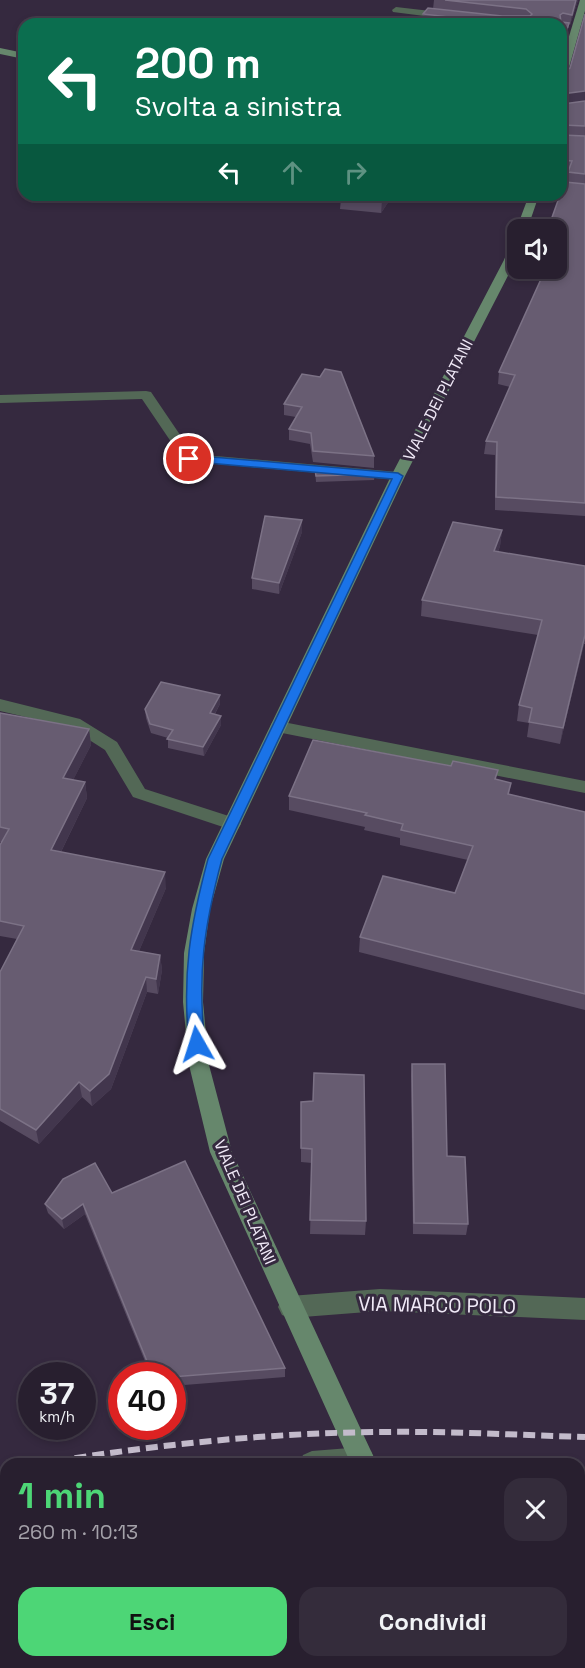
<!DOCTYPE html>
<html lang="it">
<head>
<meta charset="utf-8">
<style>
  :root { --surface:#281f2f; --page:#342c3b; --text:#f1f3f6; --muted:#a5a2aa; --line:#443d4b; --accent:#4dd676 }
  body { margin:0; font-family:"Space Grotesk",sans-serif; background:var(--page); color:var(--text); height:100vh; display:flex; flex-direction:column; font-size:22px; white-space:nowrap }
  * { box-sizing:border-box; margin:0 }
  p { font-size:20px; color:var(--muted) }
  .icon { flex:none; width:33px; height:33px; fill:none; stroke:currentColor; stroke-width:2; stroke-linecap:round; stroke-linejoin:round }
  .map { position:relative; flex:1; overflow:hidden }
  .drawer { position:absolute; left:0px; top:1458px; width:585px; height:210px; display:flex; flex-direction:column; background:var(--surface); border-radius:18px 18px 0 0; box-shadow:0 3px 9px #0003,0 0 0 2px var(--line) }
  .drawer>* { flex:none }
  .top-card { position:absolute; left:18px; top:18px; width:549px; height:183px; border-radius:18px; box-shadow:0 3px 9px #0003,0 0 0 2px var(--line); background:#0b6e4f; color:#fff; overflow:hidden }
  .buttons { position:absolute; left:507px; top:219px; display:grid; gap:12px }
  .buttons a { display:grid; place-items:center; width:60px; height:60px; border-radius:12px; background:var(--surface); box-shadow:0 3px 9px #0003,0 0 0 2px var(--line); font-size:30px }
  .speed { position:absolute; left:18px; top:1362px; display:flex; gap:12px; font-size:30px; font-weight:700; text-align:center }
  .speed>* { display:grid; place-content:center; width:78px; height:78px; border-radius:50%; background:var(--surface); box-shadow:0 3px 9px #0003,0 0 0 2px var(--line); line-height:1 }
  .speed small { font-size:15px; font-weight:400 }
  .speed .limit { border:9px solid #d22; background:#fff; color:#111 }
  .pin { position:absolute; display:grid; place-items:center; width:51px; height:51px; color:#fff; margin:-26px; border:3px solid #fff; border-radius:50%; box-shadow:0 2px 6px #0007 }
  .me { position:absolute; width:66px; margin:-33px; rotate:354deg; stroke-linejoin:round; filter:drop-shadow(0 0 4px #0008) }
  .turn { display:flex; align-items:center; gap:21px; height:126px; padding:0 18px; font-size:27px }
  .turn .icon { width:78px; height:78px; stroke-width:2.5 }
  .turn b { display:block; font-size:42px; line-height:51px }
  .lanes { display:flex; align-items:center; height:57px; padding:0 18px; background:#0003; justify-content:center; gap:30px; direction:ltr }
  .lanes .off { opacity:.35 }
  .round { display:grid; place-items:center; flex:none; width:63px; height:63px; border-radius:18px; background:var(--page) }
  .head { display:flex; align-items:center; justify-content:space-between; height:102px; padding:0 18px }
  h1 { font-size:36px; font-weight:600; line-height:45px; color:var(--accent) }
  .primary-button { display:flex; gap:12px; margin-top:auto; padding:12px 18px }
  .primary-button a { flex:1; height:69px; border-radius:18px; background:var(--accent); color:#111; font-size:24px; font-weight:600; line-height:69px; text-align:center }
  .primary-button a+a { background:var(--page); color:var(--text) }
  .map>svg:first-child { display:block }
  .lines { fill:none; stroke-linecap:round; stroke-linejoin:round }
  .lane { fill:#536856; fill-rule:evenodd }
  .street { fill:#536856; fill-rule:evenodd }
  .secondary { fill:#66876c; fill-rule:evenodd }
  .rail { stroke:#c3bbcb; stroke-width:6; stroke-dasharray:12 6; stroke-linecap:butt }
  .wall { fill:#574b61 }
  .shaded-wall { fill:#42364d }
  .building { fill:#675c71; stroke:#7c7286; stroke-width:1.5 }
  .route { fill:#1a73e8; stroke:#114b97; stroke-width:1.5 }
  .labels { text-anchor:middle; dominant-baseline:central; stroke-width:6; stroke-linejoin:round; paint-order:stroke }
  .street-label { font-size:16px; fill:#f0e9f7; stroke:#35293f }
  .near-street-label { font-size:20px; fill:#f0e9f7; stroke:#35293f }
</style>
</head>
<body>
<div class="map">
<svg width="585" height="1668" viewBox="0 0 585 1668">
  <rect width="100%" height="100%" fill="#35293f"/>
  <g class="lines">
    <!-- lane -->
    <g class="lane">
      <polygon points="146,391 151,392 193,454 398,472 405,476 398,480 184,461 142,399 0,403 0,395"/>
      <polygon points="0,699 80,719 117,742 145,789 238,819 241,824 238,829 232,830 133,797 105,750 69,727 0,711"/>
      <polygon points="278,721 585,781 585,793 272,731 270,727 272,723"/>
      <polygon points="362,1447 371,1451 375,1460 373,1464 299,1464 303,1455 312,1451"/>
      <polygon points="6,1481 6,1507 0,1509 0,1483"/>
    </g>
    <!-- street -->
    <g class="street">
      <polygon points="396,7 448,13 452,16 448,19 393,12 392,10"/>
      <polygon points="380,1289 585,1298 585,1320 380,1311 290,1318 282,1315 278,1307 282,1299 290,1296"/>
    </g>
    <!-- secondary -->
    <g class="secondary">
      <polygon points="580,0 585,0 585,11 566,78 561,81 561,63"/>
      <polygon points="0,48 24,53 24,59 0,54"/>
      <polygon points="529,195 539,195 527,230 518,230 517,232 516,230"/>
      <polygon points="518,236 516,260 405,476 224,859 210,909 204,953 203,1002 209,1065 232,1152 377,1464 351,1464 210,1152 189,1065 183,1002 184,953 192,909 206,859 391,476 504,260 512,239"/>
      <polygon points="439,1662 467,1662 469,1668 441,1668"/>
    </g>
    <!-- rail -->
    <g class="rail">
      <path d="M 39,1464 C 152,1445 265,1433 380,1432 C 448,1431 517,1435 585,1437"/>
      <polyline points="0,1471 6,1470"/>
    </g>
  </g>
  <!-- wall -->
  <g class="wall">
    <polygon points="434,0 578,0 570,25 569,24 567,34 561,55 561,24 423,24 423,14 433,9"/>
    <polygon points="585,14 585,516 495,510 495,455 484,454 486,441 510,387 498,384 499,372 561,237 556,236 556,230 549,230 550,223 567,182 568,172 561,171 561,62 562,73 570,68"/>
    <polygon points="343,195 393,195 381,213 340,209 341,198"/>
    <polygon points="302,374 374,456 374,468 313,462 310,444 289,440 289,429 296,417 284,415 284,404"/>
    <polygon points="315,469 375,474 374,480 316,482"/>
    <polygon points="302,520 302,532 279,594 252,589 252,578"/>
    <polygon points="502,530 500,546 498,552 585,566 585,644 584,644 560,744 527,737 529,723 517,721 519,705 538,635 421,616 422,600"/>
    <polygon points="220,704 215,714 221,725 204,756 168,748 168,738 151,733 146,718 145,709"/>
    <polygon points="0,713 89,729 91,745 73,780 85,782 87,798 61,852 166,888 139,951 160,955 162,970 158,994 147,992 111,1089 92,1106 82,1097 39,1144 0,1121 0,972 17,939 0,936 0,846 2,842 0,842"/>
    <polygon points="496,780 511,783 509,794 585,812 585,1010 359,952 360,937 455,893 468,860 400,845 400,838 364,830 365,827 289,810 289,796"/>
    <polygon points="412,1064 447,1156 468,1224 466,1235 413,1234 411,1075"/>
    <polygon points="313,1101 366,1221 365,1235 310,1234 312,1163 301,1162 301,1102"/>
    <polygon points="112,1193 285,1368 285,1377 172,1386 172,1376 151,1376 85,1214 64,1229 48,1213 45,1204"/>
    <polygon points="6,1502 6,1645 0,1646 0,1503"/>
  </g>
  <!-- shaded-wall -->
  <g class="shaded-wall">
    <polygon points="576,0 578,0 570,25 572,15"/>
    <polygon points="569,23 567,34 561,55 561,49"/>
    <polygon points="585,91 585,102 561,105 561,95 562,94"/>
    <polygon points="386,195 393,195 381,213 382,201"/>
    <polygon points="302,520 302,532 279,594 279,583"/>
    <polygon points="502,530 500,546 492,567 494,551"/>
    <polygon points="585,635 584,644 560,744 563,728"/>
    <polygon points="220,695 220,704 210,722 210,713"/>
    <polygon points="221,716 221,725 204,756 203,747"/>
    <polygon points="89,729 91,745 66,794 63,778"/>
    <polygon points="85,782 87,798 54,866 51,850"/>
    <polygon points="165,872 166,888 133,965 131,950"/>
    <polygon points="160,955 162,970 158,994 156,979"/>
    <polygon points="146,977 147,992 111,1089 92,1106 90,1091"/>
    <polygon points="79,1082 82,1097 39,1144 36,1130"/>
    <polygon points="83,1204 85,1214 64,1229 62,1219"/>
  </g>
  <!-- building -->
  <g class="building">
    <polygon points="445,0 576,0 572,15 563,13 560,15 561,22 569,23 561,49 561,24 499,24 500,23 423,14 428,8 502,16 530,16 532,14 526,9"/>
    <polygon points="585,14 585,91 562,94 561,95 561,62 562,73 570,68"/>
    <polygon points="360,22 400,24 359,24"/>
    <polygon points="561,99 563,104 585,101 585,126 563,125 561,130"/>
    <polygon points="561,134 562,135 585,136 585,174 568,172 572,161 561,160"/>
    <polygon points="565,182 585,184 585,503 496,497 497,442 486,441 515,375 499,372 546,268 556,268 556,246 566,226 550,223 560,195 561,195 561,192"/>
    <polygon points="343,195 386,195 382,201 341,198"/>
    <polygon points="325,369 341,372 374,456 313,451 311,433 289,429 302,407 284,404 302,374 320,377"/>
    <polygon points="315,469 375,474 316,476"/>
    <polygon points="265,516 302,520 279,583 252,578"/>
    <polygon points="453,522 502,530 494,551 585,566 585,635 563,728 529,722 532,708 519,705 542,620 422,600"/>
    <polygon points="161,682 220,695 210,713 221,716 203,747 167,739 173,730 150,724 145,709"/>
    <polygon points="0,713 89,729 63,778 85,782 51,850 165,872 131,950 160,955 156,979 146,977 109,1074 90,1091 79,1082 36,1130 0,1109 0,972 24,926 0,921 0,845 9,829 0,827"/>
    <polygon points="313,740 451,766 453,761 498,770 495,779 511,783 508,794 585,812 585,994 360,937 383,876 455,893 473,846 401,830 403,824 365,815 367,813 289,796"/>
    <polygon points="412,1064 445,1064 447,1156 465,1157 468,1224 414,1223"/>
    <polygon points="314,1073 364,1075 366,1221 310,1220 312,1149 301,1148 301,1102 313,1101"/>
    <polygon points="185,1161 285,1368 172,1377 172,1376 153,1376 83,1204 62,1219 45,1204 63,1179 95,1163 112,1193"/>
    <polygon points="476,1457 545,1459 545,1464 476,1464"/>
    <polygon points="326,1460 327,1464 289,1464"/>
    <polygon points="6,1502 6,1634 0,1635 0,1503"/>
  </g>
  <!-- route -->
  <path class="route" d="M 189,455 L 398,473 L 403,476 L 222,859 C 204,926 197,975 205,1044 L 202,1049 L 197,1050 L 191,1049 L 189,1044 C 182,975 190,926 208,859 L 392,479 L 185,461 L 184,459 Z"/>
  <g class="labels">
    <!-- street labels -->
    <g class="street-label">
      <text transform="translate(438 400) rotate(-63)">VIALE DEI PLATANI</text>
      <text transform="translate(245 1202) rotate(67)">VIALE DEI PLATANI</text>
    </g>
    <!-- near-street labels -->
    <g class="near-street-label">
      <text transform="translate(437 1305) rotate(1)">VIA MARCO POLO</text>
    </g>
  </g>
</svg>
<div class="buttons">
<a><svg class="icon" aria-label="sound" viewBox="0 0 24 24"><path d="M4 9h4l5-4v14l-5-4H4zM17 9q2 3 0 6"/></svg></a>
</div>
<div class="speed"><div>37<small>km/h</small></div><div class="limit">40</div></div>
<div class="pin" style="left:189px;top:459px;background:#d93025"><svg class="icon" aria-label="arrive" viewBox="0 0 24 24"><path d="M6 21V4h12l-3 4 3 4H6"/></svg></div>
<svg class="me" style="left:197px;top:1044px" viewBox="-20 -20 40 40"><path d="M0-17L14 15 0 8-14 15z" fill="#1a73e8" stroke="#fff" stroke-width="4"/></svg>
<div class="top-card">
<div class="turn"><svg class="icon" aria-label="left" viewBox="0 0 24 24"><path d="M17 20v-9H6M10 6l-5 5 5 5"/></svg><div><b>200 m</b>Svolta a sinistra</div></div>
<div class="lanes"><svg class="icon" aria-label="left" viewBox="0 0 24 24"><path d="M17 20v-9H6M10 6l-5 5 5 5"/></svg><svg class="icon off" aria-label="ahead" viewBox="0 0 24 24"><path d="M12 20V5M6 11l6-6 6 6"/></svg><svg class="icon off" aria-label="right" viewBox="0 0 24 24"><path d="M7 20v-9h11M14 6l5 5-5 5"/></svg></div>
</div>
<section class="drawer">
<div class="head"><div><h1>1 min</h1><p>260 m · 10:13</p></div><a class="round"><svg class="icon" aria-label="close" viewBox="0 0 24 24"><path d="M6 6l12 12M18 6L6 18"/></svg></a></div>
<div class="primary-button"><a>Esci</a><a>Condividi</a></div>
</section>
</div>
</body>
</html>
